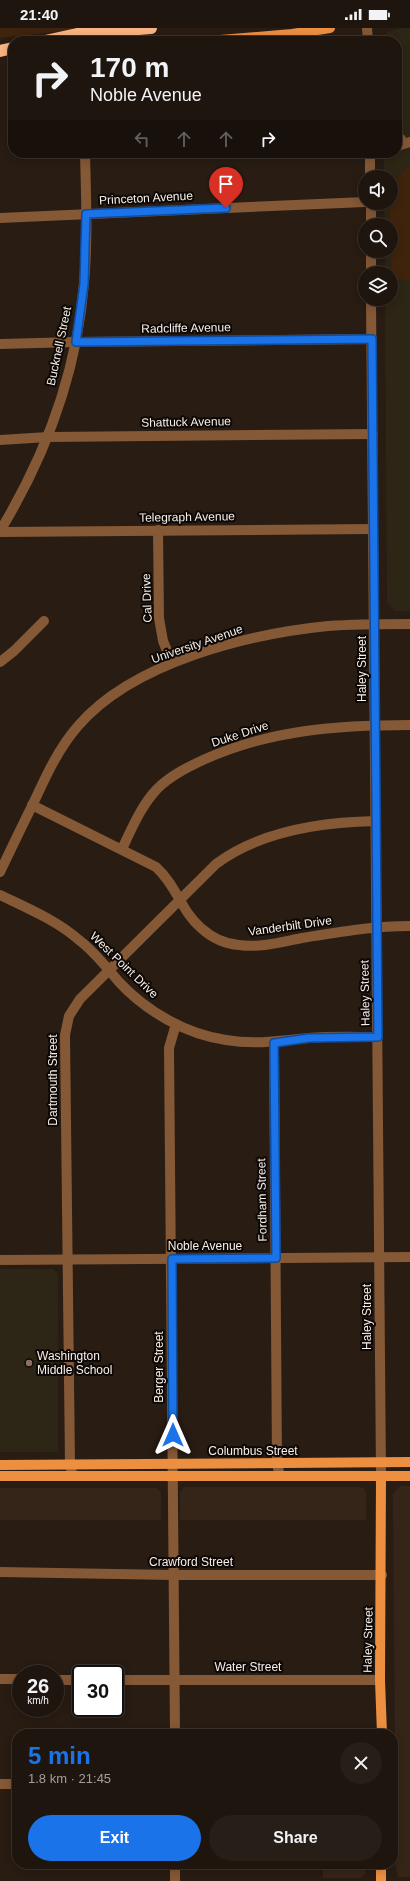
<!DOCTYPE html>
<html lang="en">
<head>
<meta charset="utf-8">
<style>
  :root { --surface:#1e150e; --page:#261e17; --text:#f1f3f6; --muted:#a19f9e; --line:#3c342e; --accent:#1a73e8 }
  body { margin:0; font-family:Arial,sans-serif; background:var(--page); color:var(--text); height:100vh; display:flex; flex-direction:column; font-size:15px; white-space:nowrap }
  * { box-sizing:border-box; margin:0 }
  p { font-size:13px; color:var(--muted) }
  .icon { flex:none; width:22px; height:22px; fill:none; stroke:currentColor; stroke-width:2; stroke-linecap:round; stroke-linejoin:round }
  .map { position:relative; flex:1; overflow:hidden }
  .sheet { position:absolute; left:12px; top:1701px; width:386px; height:140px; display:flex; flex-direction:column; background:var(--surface); border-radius:16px; box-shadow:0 2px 10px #0003,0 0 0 1px var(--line) }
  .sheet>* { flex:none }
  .top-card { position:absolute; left:8px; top:8px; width:394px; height:122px; border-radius:16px; box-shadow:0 2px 10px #0003,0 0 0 1px var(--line); background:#1e150e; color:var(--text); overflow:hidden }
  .tools { position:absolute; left:358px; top:142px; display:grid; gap:8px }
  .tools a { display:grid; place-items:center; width:40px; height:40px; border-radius:50%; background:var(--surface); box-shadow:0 2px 10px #0003,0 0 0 1px var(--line); font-size:20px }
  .speed { position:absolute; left:12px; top:1637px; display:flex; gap:8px; font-size:20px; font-weight:700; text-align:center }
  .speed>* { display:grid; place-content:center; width:52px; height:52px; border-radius:50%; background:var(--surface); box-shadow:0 2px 10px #0003,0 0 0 1px var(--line); line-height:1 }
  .speed small { font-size:10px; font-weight:400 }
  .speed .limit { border:2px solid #111; border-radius:6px; background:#fff; color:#111 }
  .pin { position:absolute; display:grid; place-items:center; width:34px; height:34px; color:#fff; margin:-41px -17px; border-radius:50% 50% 50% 0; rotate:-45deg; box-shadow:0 0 4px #0007 }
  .pin .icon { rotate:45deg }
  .me { position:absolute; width:44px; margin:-22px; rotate:0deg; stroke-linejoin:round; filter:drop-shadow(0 0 3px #0008) }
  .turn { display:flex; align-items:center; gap:14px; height:84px; padding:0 16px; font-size:18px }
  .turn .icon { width:52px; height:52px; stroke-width:2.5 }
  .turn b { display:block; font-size:28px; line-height:34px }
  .lanes { display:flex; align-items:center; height:38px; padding:0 16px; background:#0003; justify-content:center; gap:20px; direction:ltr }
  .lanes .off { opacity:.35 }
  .round { display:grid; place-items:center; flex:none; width:42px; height:42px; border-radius:21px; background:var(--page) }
  .overview { display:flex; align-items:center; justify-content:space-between; height:68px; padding:0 16px }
  h1 { font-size:24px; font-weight:600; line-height:30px; color:var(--accent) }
  .primary-button { display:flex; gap:8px; margin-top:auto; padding:8px 16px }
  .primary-button a { flex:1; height:46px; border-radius:24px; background:var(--accent); color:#fff; font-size:16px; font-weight:600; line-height:46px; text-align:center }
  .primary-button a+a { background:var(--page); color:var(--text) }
  .status { display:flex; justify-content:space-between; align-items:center; height:28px; padding:0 20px; background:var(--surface); direction:ltr }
  .status svg { height:11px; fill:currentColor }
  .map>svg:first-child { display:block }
  .built { fill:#352518 }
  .education { fill:#2d2515 }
  .green { fill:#3f230c }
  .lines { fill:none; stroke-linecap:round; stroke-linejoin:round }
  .minor { stroke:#855836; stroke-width:10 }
  .major { stroke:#ec8f41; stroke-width:10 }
  .highway { stroke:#f8b482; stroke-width:12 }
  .route-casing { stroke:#114b97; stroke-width:10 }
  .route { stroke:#1a73e8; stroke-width:7 }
  .education-dot { fill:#8d6e63; stroke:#0d0805; stroke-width:1.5 }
  .labels { text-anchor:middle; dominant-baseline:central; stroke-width:4; stroke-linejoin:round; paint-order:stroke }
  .street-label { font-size:12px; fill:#f7efe9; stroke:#0d0805 }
  .poi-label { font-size:12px; fill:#f7efe9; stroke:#0d0805; text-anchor:start }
</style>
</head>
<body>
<div class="status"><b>21:40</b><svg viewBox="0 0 49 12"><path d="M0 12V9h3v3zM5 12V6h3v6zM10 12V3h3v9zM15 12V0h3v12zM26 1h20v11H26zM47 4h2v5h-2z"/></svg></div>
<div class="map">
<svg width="410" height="1853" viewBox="0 0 410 1853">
  <rect width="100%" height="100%" fill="#281c13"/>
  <!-- built -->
  <g class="built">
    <polygon points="400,1458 410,1458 410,1849 398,1849 396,1841 393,1466"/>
    <polygon points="184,1459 360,1459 364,1461 366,1465 366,1492 180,1492 180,1464"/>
    <polygon points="0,1460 157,1460 161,1465 161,1492 0,1492"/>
    <polygon points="323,1836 365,1836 365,1846 360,1850 323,1850"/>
  </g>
  <!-- education -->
  <g class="education">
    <polygon points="402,0 410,0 410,583 394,583 387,574 385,271 391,271 391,245 385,245 385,223 391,223 391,197 384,197 384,175 391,175 391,149 384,149 384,125 397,125 397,13 383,13 383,9 387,4"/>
    <polygon points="0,1241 53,1241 58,1246 58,1424 0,1424"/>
  </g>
  <!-- green -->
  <g class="green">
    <polygon points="0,0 92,0 0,10"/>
    <polygon points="410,137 410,252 392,252 389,175 391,175 391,156"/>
  </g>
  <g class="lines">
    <!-- minor -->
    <g class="minor">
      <polyline points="367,0 368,13"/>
      <polyline points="397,108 401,111"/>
      <polyline points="397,118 410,114"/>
      <polyline points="370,125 370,149"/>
      <polyline points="371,175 371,197"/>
      <polyline points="0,190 365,174"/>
      <polyline points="371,223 371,245"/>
      <polyline points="371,271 381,1448"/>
      <polyline points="0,316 76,314 372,311"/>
      <polyline points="0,412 48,409 373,406"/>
      <polyline points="158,502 159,590 163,613 172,635"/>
      <path d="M 0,503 C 46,427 77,344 84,255 C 88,212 86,168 85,125"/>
      <polyline points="0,504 373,501"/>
      <polyline points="0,634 14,623 44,593"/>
      <path d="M 32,777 L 156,839 C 177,858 181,883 201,900 C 211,909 225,916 239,917 C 260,920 281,914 302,910 C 339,904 372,898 410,898"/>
      <path d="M 122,821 C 132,800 141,778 157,761 C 170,748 186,740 203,732 C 269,702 338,697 410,697"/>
      <path d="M 0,844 C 11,821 22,798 33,776 C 46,748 58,721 78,698 C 133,634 248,606 328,598 C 356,596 383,596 410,596"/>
      <path d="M 0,867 C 27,880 56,892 79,912 C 95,924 106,939 119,954 C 147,984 186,1006 226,1012 C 254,1017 280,1013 308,1010 C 331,1008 355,1009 378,1009"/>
      <polyline points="274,1015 277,1436 280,1448"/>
      <polyline points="0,1232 410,1229"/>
      <path d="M 72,1445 L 70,1437 L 65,1007 L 69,988 L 80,971 L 216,836 C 260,803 322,794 376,793"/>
      <polyline points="0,1544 174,1547 382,1547"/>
      <polyline points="0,1651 21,1651"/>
      <polyline points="55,1652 81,1652"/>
      <polyline points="115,1652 380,1652"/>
      <polyline points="175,1706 169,1020 176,996"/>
      <polyline points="0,1756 17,1756"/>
      <polyline points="175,1836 175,1853"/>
    </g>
    <!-- major -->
    <g class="major">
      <polyline points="208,13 292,6 330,0"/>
      <polyline points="0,1437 410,1434"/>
      <polyline points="0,1448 410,1448"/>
      <polyline points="381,1448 380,1652 382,1706"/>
      <polyline points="381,1853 381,1836"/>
    </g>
    <!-- highway -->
    <g class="highway">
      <polyline points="45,13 77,6 151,0"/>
      <polyline points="0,23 13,20"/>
    </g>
  </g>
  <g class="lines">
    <defs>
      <polyline id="route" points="173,1407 172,1231 276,1230 274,1015 309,1010 378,1009 372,311 76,314 84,256 86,186 226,180"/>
    </defs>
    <!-- route casing -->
    <use href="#route" class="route-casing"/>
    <!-- route -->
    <use href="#route" class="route"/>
  </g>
  <!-- markers -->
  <circle class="education-dot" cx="29" cy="1335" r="4"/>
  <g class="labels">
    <!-- street labels -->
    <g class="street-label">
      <text transform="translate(146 170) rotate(-3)">Princeton Avenue</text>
      <text transform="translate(186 300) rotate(-1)">Radcliffe Avenue</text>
      <text transform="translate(59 318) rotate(-78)">Bucknell Street</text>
      <text transform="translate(186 394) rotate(-1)">Shattuck Avenue</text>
      <text transform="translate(187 489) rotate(-1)">Telegraph Avenue</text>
      <text transform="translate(147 570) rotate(-92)">Cal Drive</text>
      <text transform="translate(197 616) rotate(-19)">University Avenue</text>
      <text transform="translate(362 641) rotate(-90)">Haley Street</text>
      <text transform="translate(240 706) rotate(-18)">Duke Drive</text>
      <text transform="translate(290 898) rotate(-8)">Vanderbilt Drive</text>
      <text transform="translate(124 937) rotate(44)">West Point Drive</text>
      <text transform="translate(365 965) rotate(-91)">Haley Street</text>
      <text transform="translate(53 1052) rotate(-90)">Dartmouth Street</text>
      <text transform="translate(262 1172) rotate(-91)">Fordham Street</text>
      <text x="205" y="1218">Noble Avenue</text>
      <text transform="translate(367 1289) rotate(-90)">Haley Street</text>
      <text transform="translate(159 1339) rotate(-90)">Berger Street</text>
      <text x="253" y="1423">Columbus Street</text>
      <text x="191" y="1534">Crawford Street</text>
      <text transform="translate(368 1612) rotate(-89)">Haley Street</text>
      <text x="248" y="1639">Water Street</text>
    </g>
    <!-- poi labels -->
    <g class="poi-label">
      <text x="37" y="1328">Washington<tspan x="37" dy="14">Middle School</tspan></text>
    </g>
  </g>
</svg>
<div class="tools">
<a><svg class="icon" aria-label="sound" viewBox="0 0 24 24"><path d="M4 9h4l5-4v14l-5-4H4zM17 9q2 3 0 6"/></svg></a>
<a><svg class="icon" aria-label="search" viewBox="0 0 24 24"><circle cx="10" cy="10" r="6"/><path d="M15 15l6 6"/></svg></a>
<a><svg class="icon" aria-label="layers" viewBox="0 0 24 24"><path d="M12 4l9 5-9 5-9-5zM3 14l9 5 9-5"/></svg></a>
</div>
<div class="speed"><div>26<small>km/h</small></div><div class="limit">30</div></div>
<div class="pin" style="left:226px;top:180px;background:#d93025"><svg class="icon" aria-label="arrive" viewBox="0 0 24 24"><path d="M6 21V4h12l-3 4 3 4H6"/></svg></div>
<svg class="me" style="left:173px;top:1407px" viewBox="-20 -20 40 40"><path d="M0-17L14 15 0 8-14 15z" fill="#1a73e8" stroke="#fff" stroke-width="4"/></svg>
<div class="top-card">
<div class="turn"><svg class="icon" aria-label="right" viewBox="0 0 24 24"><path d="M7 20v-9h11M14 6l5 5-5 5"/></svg><div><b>170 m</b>Noble Avenue</div></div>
<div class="lanes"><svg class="icon off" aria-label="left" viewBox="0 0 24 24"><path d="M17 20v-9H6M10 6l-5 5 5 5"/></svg><svg class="icon off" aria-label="ahead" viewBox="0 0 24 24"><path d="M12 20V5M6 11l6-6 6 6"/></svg><svg class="icon off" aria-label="ahead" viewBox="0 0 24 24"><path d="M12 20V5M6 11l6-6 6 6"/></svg><svg class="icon" aria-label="right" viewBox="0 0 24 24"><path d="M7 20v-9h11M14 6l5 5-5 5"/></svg></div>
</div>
<section class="sheet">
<div class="overview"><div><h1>5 min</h1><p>1.8 km · 21:45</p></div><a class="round"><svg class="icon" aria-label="close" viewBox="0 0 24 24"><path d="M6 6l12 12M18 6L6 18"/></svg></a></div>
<div class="primary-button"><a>Exit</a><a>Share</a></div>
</section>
</div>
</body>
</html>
